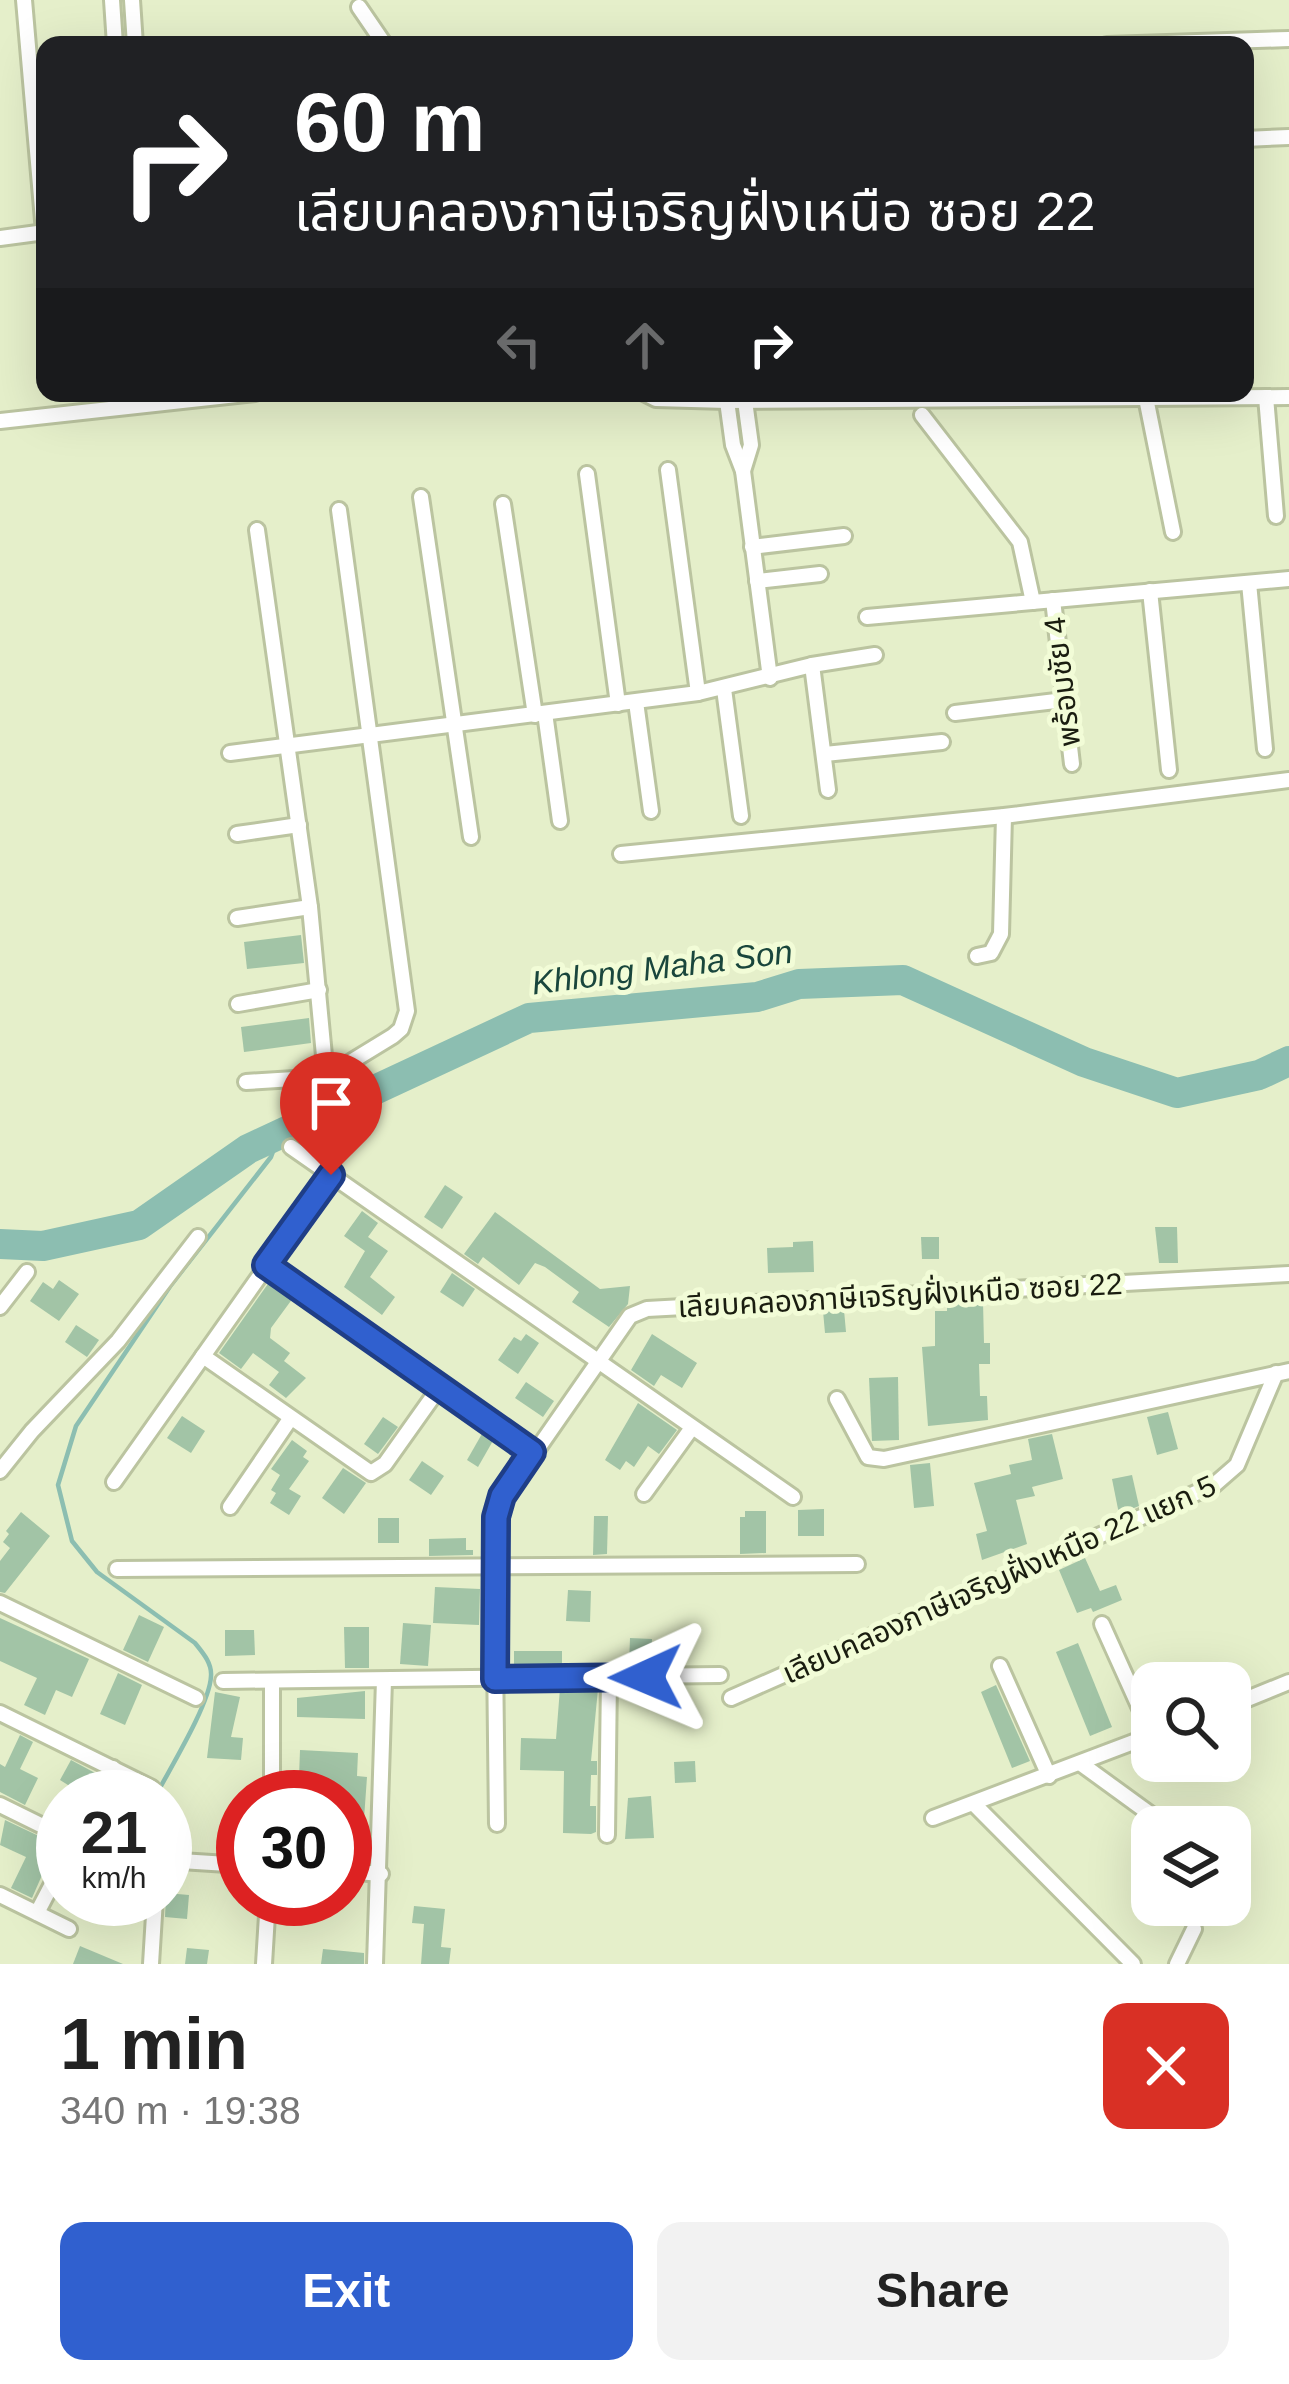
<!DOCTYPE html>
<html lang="en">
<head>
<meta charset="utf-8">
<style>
  :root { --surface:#fff; --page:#f2f2f2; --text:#222; --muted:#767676; --accent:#3060cf }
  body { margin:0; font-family:Arial,"Noto Sans Thai",sans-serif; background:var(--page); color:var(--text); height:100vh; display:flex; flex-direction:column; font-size:45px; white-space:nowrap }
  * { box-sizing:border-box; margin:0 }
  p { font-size:39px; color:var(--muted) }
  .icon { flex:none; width:66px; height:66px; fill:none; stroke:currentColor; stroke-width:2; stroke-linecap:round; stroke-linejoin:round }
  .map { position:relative; height:1964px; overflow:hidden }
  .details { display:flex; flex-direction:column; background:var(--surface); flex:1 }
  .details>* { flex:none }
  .hud { position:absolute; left:36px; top:36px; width:1218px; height:366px; border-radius:24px; box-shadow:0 12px 48px #0002; background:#202124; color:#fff; overflow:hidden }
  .buttons { position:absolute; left:1131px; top:1662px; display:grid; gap:24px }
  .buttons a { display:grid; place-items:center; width:120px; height:120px; border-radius:24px; background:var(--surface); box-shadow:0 12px 48px #0002; font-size:60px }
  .speed { position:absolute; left:36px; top:1770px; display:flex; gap:24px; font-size:60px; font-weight:700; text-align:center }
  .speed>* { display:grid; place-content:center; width:156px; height:156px; border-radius:50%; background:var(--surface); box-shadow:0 12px 48px #0002; line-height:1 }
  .speed small { font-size:30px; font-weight:400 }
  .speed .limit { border:18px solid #d22; background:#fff; color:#111 }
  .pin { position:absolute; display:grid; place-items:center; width:102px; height:102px; color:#fff; margin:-123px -51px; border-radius:50% 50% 50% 0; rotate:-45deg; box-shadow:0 0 12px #0007 }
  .pin .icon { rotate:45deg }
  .me { position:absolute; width:132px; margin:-66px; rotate:269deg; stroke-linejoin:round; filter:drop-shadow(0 0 9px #0008) }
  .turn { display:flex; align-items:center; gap:42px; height:252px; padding:0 60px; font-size:54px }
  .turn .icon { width:156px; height:156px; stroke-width:2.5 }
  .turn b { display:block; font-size:84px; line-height:102px }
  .lanes { display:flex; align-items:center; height:114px; padding:0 60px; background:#0003; justify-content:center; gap:60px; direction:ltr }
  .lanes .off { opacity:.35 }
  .round { display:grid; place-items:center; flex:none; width:126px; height:126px; border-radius:24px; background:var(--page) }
  .head { display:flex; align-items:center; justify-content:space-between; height:204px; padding:0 60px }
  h1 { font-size:72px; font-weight:700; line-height:90px }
  .cta { display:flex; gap:24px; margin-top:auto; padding:24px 60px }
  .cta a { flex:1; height:138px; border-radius:24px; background:var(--accent); color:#fff; font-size:48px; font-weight:700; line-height:138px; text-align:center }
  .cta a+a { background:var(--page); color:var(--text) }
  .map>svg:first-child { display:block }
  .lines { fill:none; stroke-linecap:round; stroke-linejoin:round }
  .stream { stroke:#8cbeb1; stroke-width:4.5 }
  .river { stroke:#8cbeb1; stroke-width:30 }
  .building { fill:#a2c4a6 }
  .street-casing { stroke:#bbc4a0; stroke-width:20 }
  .street { stroke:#fff; stroke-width:14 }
  .route-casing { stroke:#1f3e87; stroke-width:30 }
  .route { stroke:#3060cf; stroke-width:21 }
  .labels { text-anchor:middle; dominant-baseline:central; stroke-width:10; stroke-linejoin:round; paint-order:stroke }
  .street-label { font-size:30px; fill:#1a1d10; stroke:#f2fcd7 }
  .water-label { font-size:33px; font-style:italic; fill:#19463c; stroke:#f2fcd7 }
</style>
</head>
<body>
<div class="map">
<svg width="1289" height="1964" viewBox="0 0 1289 1964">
  <rect width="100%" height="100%" fill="#e5efca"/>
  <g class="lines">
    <!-- stream -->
    <path class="stream" d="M 155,1797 C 169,1770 210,1704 211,1676 C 212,1663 203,1653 195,1643 L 97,1572 L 72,1541 L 58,1485 L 76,1426 L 171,1285 L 271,1157 L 279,1135"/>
    <!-- river -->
    <polyline class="river" points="0,1244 43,1246 139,1225 248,1149 529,1018 757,997 799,984 903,980 1084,1062 1177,1093 1259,1075 1289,1061"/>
  </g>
  <!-- building -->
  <g class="building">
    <polygon points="301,935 304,963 247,969 244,942"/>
    <polygon points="309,1018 311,1043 244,1052 241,1027"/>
    <polygon points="445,1185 463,1197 442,1229 424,1217"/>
    <polygon points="362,1211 378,1223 368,1237 388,1251 370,1277 395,1297 382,1315 344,1287 365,1251 344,1236"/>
    <polygon points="495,1212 600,1289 630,1286 628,1304 609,1327 572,1302 579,1292 545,1267 535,1263 519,1285 483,1257 478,1264 464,1254"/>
    <polygon points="1155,1227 1177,1227 1178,1263 1159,1263"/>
    <polygon points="921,1237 939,1237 939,1259 922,1259"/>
    <polygon points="813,1241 814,1272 768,1273 767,1248 793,1247 793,1242"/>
    <polygon points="452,1273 475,1289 463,1307 440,1292"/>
    <polygon points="59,1280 79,1294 59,1321 30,1301 43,1282 53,1289"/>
    <polygon points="270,1281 293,1298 271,1328 270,1338 290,1353 284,1361 306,1378 286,1398 269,1385 279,1372 253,1353 241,1369 219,1353"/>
    <polygon points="983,1302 984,1343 990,1343 990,1364 979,1364 980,1396 987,1396 988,1420 928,1426 922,1347 935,1346 935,1311 947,1311 947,1304"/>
    <polygon points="844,1310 846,1332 825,1333 823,1311"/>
    <polygon points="76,1325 99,1340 87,1357 65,1342"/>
    <polygon points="526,1334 539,1343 518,1374 498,1360 514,1337 521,1341"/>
    <polygon points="652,1334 697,1363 682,1388 661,1375 654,1386 631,1370"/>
    <polygon points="898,1377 899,1440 872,1441 869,1378"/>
    <polygon points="526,1382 554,1401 543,1417 515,1398"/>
    <polygon points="638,1403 677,1430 659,1454 648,1446 634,1467 626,1461 620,1470 605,1460"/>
    <polygon points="1168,1412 1178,1449 1157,1455 1147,1417"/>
    <polygon points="182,1416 205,1431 191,1453 167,1438"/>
    <polygon points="383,1417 398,1427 378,1454 364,1444"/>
    <polygon points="483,1432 494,1439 478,1467 467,1460"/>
    <polygon points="1052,1434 1063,1479 1032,1487 1035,1496 1016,1500 1027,1544 982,1560 976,1534 987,1531 974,1483 1011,1474 1009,1465 1032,1460 1028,1439"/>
    <polygon points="292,1440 307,1451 303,1457 309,1461 289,1489 301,1496 289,1515 270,1503 276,1493 271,1490 280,1475 271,1469"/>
    <polygon points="422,1461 444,1476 431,1495 409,1480"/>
    <polygon points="930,1463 934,1506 914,1508 910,1465"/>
    <polygon points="343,1468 366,1483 344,1514 322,1498"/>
    <polygon points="1132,1475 1139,1506 1119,1514 1112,1479"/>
    <polygon points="824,1509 824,1536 798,1536 798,1510"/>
    <polygon points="745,1511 766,1511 766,1553 740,1554 740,1517 745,1517"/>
    <polygon points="21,1512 50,1536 5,1593 0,1592 0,1561 10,1548 3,1542 9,1534 6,1531"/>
    <polygon points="594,1516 608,1516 607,1554 593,1555"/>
    <rect x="378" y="1518" width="21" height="25"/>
    <polygon points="466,1538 466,1550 473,1550 473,1555 429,1556 429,1539"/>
    <polygon points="1085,1558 1100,1591 1116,1585 1122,1600 1093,1612 1091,1608 1077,1613 1059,1570"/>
    <polygon points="435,1587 480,1589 479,1625 433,1623"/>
    <polygon points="568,1590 591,1591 590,1622 566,1621"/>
    <polygon points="139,1615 164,1627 148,1662 123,1650"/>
    <polygon points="0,1618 89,1659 72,1697 56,1690 45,1715 24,1705 37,1678 0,1661"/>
    <polygon points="403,1623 431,1625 428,1666 400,1664"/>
    <polygon points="344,1627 369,1627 369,1668 345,1668"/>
    <polygon points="225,1630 254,1630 255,1655 225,1656"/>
    <polygon points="630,1638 652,1639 651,1665 629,1665"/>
    <polygon points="1078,1643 1112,1727 1090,1736 1056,1652"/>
    <rect x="514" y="1651" width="48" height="15"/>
    <polygon points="118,1673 142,1685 125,1725 100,1714"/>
    <polygon points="996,1685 1030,1761 1012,1768 981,1692"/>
    <polygon points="560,1688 598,1689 591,1761 597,1761 597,1775 591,1775 590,1806 596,1806 596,1832 591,1834 563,1833 564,1771 520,1770 521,1738 556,1739"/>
    <polygon points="365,1691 365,1719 297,1717 297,1698"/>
    <polygon points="215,1692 240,1697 231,1737 243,1738 241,1760 207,1758"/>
    <polygon points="20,1735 33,1742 20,1769 38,1778 25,1805 0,1792 0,1764 5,1767"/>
    <polygon points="300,1750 358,1753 357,1776 367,1777 364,1819 345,1818 345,1797 283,1793 283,1777 299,1777"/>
    <polygon points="71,1760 97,1774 87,1797 60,1780"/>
    <polygon points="695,1761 696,1782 675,1783 674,1762"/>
    <polygon points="651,1796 654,1838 625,1839 628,1798"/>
    <polygon points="5,1820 62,1847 46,1866 32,1898 11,1888 26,1857 0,1845"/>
    <polygon points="166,1893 189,1895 187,1919 165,1917"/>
    <polygon points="414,1906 445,1909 441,1947 451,1948 449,1964 421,1964 424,1924 412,1923"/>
    <polygon points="80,1946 123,1964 73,1964"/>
    <polygon points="187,1948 209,1950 207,1964 185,1964"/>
    <polygon points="323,1949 364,1953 364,1964 321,1964"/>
  </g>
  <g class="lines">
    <defs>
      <g id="street">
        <polyline points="24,0 44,232"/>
        <polyline points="112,0 115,45"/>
        <polyline points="132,0 135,45"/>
        <polyline points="359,7 385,45"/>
        <polyline points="1107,45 1289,39"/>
        <polyline points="1245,139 1289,137"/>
        <polyline points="0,238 45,232"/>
        <polyline points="644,393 656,399 727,401 1289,397"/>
        <polyline points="1266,397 1276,516"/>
        <polyline points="1146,398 1173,532"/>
        <polyline points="727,401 733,445 743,471 770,678"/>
        <polyline points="922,415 1020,542 1033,602"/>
        <polyline points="0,421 255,393"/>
        <polyline points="668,470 698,693"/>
        <polyline points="743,471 751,445 745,401"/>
        <polyline points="587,474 618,704"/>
        <polyline points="421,497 471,837"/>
        <polyline points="503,504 535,715"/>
        <polyline points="257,530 310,907 326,1077"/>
        <polyline points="752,547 844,536"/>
        <polyline points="757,581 820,574"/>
        <polyline points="1249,583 1265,749"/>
        <polyline points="1150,591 1169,770"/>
        <polyline points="1053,600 1072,764"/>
        <polyline points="867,617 1289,579"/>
        <polyline points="812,665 828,790"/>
        <polyline points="724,689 741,816"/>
        <polyline points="636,702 651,811"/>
        <polyline points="545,713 560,821"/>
        <polyline points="955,713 1064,700"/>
        <polyline points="230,753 698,693 812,665 875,655"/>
        <polyline points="825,754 942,742"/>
        <polyline points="237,834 299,825"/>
        <polyline points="621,854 1004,816 1289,780"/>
        <polyline points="237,918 310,907"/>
        <polyline points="977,956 991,953 1001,934 1004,816"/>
        <polyline points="238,1004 319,990"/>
        <polyline points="246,1082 326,1077 393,1036 401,1029 407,1011 339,510"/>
        <polyline points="291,1147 793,1497"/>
        <polyline points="266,1265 532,1452"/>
        <polyline points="0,1307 27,1272"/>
        <polyline points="203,1356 371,1473 385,1464 439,1388"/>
        <polyline points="837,1399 868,1457 884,1459 1289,1371"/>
        <polyline points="0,1471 32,1431 118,1341 198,1237"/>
        <polyline points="114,1482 331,1175"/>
        <polyline points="644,1494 691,1429"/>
        <polyline points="230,1507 290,1419"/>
        <polyline points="117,1569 857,1564"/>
        <polyline points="0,1603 196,1698"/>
        <polyline points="1102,1624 1152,1735"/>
        <polyline points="1000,1666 1049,1776"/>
        <polyline points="223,1681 720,1675"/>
        <polyline points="272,1681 272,1797"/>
        <polyline points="731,1698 1214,1485 1237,1465 1276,1373"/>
        <polyline points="1230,1706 1289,1682"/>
        <polyline points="0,1713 152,1788"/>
        <polyline points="1080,1763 1168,1827"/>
        <polyline points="98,1797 113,1768"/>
        <polyline points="974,1804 1133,1964"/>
        <polyline points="0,1805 63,1836"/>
        <polyline points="933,1818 1152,1735"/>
        <polyline points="497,1824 494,1568 498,1506 630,1316 647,1309 1289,1274"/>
        <polyline points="607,1835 609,1678"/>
        <polyline points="165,1860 243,1865"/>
        <polyline points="345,1871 381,1874"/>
        <polyline points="0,1895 69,1929"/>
        <polyline points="37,1913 63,1863"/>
        <polyline points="151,1964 155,1899"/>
        <polyline points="264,1964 268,1899"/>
        <polyline points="375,1964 384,1680"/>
        <polyline points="1177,1964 1194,1929"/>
      </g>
    </defs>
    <!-- street casing -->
    <use href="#street" class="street-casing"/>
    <!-- street -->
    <use href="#street" class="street"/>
  </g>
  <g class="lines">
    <defs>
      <polyline id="route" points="331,1175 266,1265 532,1452 502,1496 496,1517 495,1679 646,1677"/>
    </defs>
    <!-- route casing -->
    <use href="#route" class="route-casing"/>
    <!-- route -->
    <use href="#route" class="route"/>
  </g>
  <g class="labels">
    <!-- street labels -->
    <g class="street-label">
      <text transform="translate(1062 682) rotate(-97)">พร้อมชัย 4</text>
      <text transform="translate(900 1295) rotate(-3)">เลียบคลองภาษีเจริญฝั่งเหนือ ซอย 22</text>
      <text transform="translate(999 1579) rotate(-24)">เลียบคลองภาษีเจริญฝั่งเหนือ 22 แยก 5</text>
    </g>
    <!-- water labels -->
    <g class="water-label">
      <text transform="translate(662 967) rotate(-7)">Khlong Maha Son</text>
    </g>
  </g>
</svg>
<div class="buttons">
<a><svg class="icon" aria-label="search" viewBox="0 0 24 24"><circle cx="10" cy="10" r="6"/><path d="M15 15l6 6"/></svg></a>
<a><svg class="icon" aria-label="layers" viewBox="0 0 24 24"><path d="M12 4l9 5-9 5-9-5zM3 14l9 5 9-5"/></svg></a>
</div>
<div class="speed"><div>21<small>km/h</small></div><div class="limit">30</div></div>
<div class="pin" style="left:331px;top:1175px;background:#d93025"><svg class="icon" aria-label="arrive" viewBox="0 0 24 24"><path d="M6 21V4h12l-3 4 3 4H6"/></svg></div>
<svg class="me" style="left:646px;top:1677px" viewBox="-20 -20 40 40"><path d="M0-17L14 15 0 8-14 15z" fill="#3060cf" stroke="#fff" stroke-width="4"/></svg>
<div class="hud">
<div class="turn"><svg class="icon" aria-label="right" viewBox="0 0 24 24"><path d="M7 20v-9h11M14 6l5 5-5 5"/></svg><div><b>60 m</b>เลียบคลองภาษีเจริญฝั่งเหนือ ซอย 22</div></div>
<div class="lanes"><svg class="icon off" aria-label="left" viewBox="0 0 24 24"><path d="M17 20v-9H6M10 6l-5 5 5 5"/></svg><svg class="icon off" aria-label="ahead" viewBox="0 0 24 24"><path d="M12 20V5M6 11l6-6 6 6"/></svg><svg class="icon" aria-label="right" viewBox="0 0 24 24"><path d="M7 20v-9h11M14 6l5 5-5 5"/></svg></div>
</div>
</div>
<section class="details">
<div class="head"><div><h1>1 min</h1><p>340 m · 19:38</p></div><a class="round" style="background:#d93025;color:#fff"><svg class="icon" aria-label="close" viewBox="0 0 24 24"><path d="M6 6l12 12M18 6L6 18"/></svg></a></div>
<div class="cta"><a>Exit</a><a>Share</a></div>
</section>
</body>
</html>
